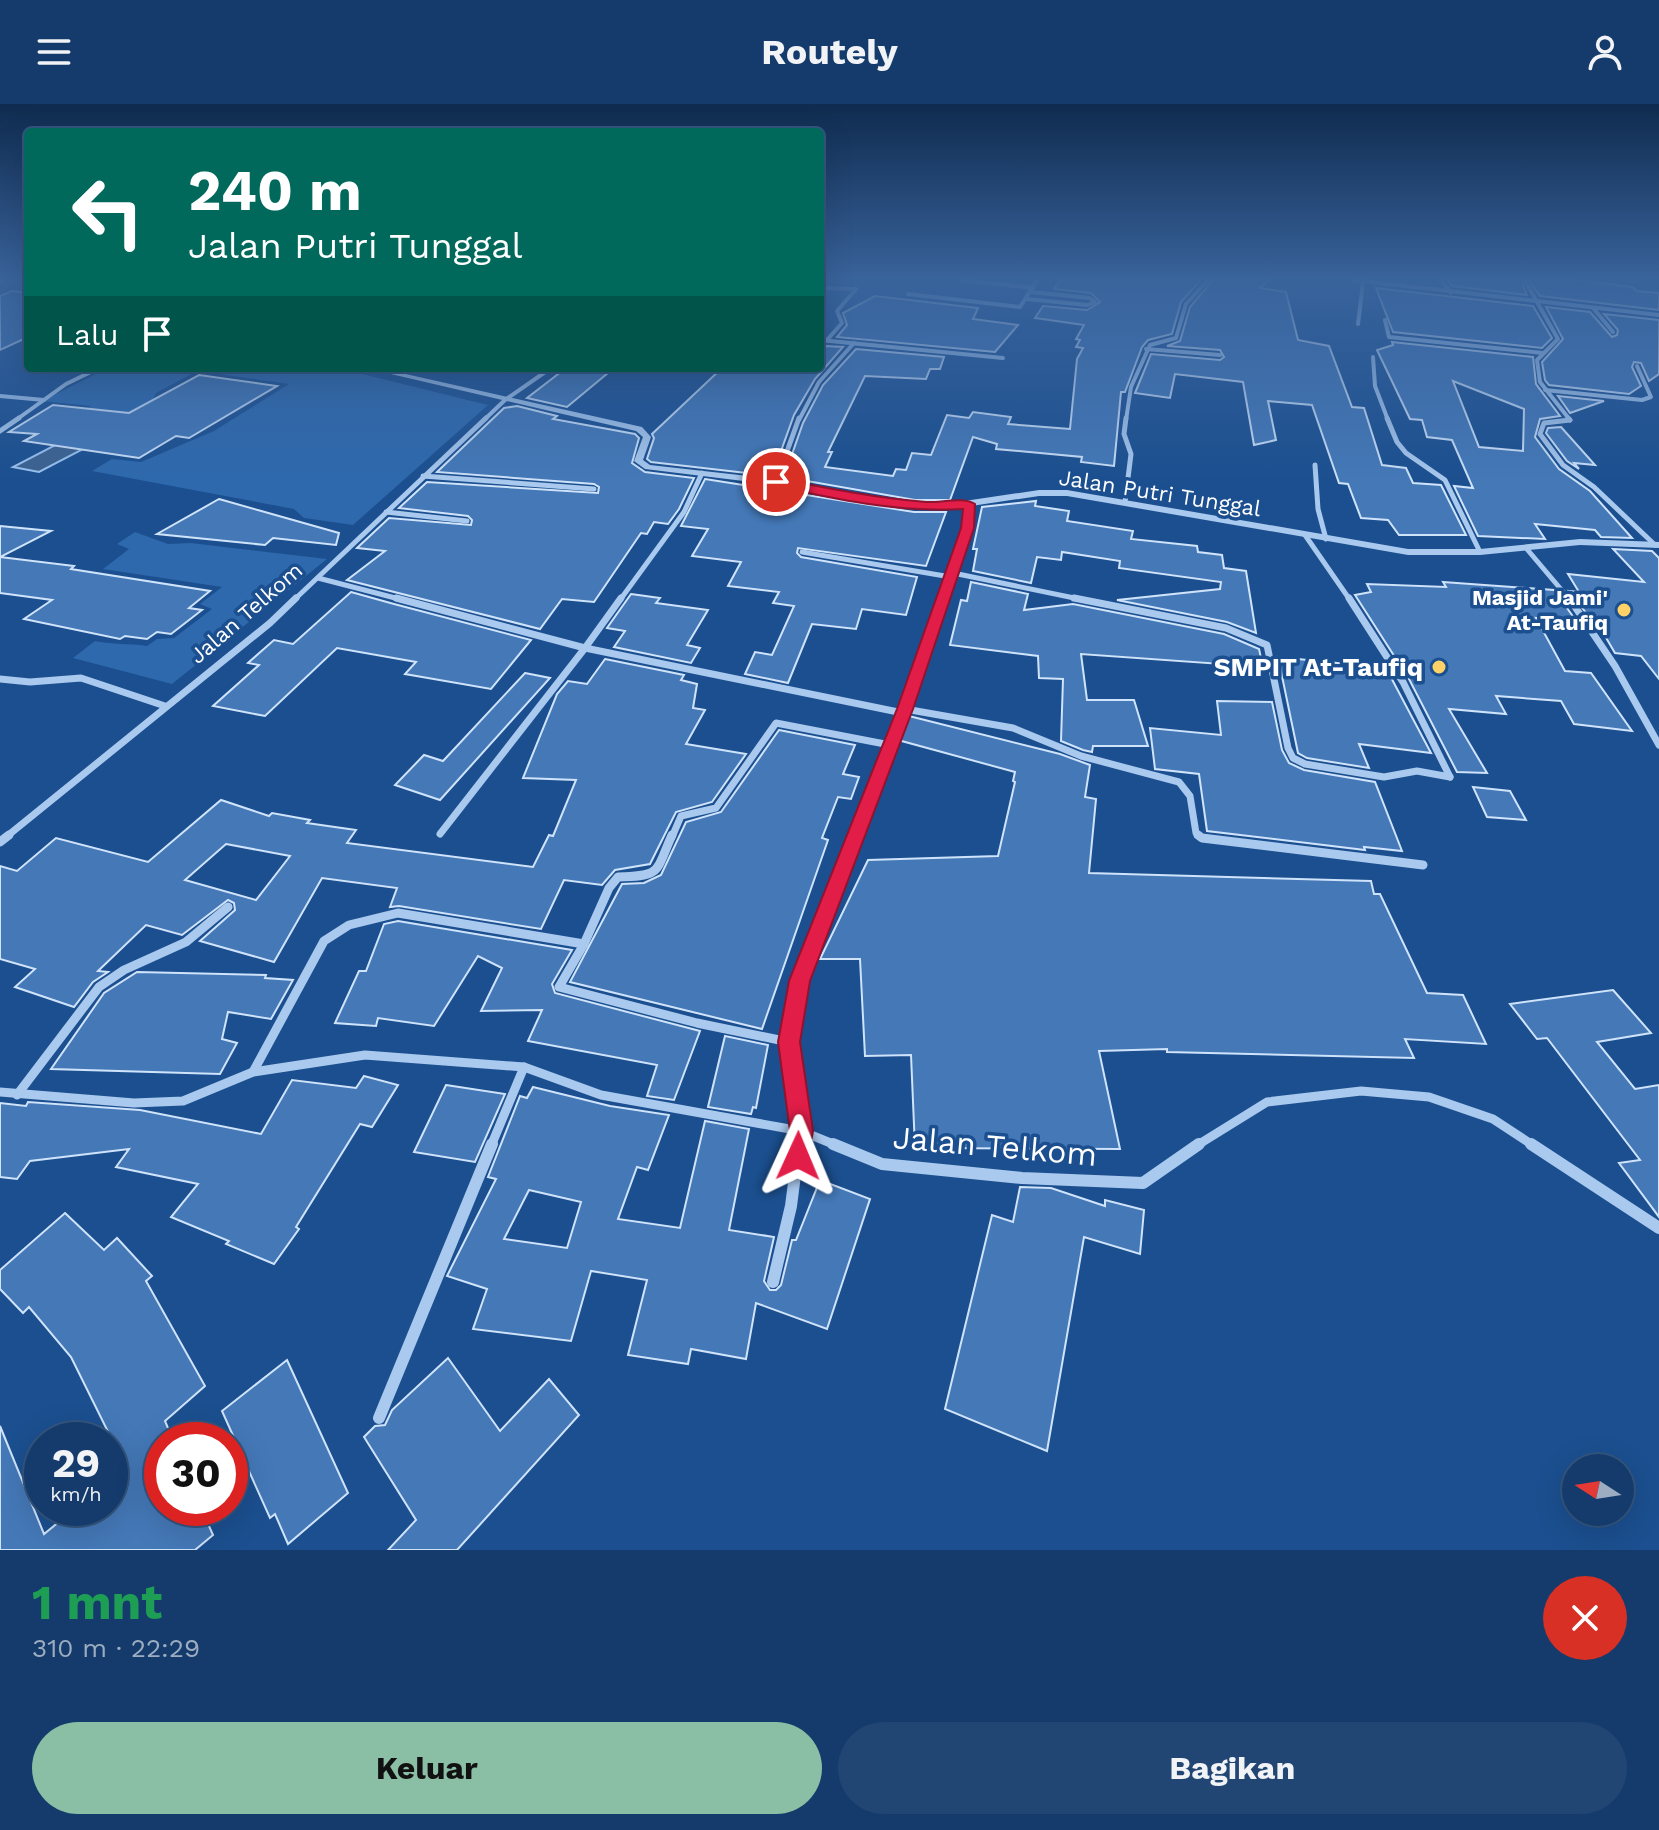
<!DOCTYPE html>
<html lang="id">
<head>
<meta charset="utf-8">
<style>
  :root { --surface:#143b6b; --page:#214673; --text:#f1f3f6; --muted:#9dadc1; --line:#33557e; --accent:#8abfa5 }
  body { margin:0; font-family:"Work Sans",sans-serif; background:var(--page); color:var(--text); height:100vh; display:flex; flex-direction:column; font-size:30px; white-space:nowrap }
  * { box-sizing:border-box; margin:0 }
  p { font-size:26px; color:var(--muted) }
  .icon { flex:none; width:44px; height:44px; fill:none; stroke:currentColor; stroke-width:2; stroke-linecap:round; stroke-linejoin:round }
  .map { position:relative; height:1446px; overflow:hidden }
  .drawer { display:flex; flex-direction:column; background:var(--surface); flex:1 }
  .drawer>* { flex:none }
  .hud { position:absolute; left:24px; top:24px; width:800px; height:244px; border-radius:8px; box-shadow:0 8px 32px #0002,0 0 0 2px var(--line); background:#00695c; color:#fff; overflow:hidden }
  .needle { width:52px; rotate:282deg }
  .fabs { position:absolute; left:1562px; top:1350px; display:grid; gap:16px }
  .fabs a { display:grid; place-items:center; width:72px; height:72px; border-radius:50%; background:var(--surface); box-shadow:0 8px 32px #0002,0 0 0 2px var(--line); font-size:40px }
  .speed { position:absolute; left:24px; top:1318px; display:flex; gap:16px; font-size:40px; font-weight:700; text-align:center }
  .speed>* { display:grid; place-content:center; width:104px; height:104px; border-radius:50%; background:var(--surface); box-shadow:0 8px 32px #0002,0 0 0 2px var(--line); line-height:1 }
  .speed small { font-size:20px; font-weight:400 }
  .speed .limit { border:12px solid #d22; background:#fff; color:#111 }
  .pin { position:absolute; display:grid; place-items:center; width:68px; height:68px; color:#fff; margin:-34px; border:4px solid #fff; border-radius:50%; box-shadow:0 2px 8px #0007 }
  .me { position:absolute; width:88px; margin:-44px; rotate:1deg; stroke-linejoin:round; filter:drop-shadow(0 0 6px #0008) }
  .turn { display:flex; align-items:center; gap:28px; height:168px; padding:0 32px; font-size:36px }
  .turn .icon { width:104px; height:104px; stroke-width:2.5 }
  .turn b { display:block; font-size:56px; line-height:68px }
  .then { display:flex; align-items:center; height:76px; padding:0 32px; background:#0003; gap:16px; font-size:30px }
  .round { display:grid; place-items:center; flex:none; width:84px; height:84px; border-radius:42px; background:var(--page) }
  .head { display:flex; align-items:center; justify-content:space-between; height:136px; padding:0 32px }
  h1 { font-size:48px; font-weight:700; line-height:60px; color:#1e9e55 }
  .action { display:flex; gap:16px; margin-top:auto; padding:16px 32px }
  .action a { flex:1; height:92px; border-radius:48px; background:var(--accent); color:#111; font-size:32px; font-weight:700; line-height:92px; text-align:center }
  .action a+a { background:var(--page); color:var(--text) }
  header { display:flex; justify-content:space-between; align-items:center; height:104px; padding:0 32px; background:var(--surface); font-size:36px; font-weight:700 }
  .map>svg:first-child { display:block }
  .green { fill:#2e69ad }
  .water { fill:#3c6290; stroke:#9cc4f0; stroke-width:2 }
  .building { fill:#4478b7; stroke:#cfe3fa; stroke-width:2; fill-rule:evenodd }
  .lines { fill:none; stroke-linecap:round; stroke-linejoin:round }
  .minor-far4 { stroke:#a9c9ee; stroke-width:4 }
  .minor-far3 { stroke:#a9c9ee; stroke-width:5 }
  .minor-far2 { stroke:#a9c9ee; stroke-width:7 }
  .minor-far1 { stroke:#a9c9ee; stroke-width:9 }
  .minor { stroke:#a9c9ee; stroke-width:12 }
  .tertiary { fill:#a9c9ee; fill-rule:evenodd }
  .secondary { fill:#d6e6fa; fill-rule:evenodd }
  .route { fill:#e11d48; stroke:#92132f; stroke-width:2 }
  .poi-dot { fill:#ffd166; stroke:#1b4f8f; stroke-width:3 }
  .labels { text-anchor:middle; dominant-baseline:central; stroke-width:7; stroke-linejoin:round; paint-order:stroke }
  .far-street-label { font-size:22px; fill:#fff; stroke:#1b4f8f }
  .far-poi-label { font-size:22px; font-weight:bold; fill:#fff; stroke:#1b4f8f; text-anchor:end }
  .poi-label { font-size:26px; font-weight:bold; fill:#fff; stroke:#1b4f8f; text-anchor:end }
  .near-street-label { font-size:32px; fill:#fff; stroke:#1b4f8f }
</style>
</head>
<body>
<header><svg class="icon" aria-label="menu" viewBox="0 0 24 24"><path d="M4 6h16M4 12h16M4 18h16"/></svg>Routely<svg class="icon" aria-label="person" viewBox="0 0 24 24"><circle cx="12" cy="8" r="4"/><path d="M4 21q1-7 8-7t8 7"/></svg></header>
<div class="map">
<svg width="1659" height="1446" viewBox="0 0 1659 1446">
  <rect width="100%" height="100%" fill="#1b4f8f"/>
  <!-- green -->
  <g class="green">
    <polygon points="108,264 338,264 488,301 353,421 304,414 294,405 92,367 112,355 141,358 214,327 289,280 197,267 156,289 146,310 73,314 91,302 42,297"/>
    <path d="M 135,428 L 168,440 L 191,439 L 327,455 L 172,580 L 73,554 L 95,537 C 113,541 129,539 147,542 L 157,535 L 174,534 L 212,505 L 200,500 L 222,483 L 103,465 L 129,445 L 117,440 Z"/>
  </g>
  <!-- water -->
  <polygon class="water" points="61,338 87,343 39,368 13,363"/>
  <!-- building -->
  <g class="building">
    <polygon points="1060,176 1201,176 1181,198 1172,230 1148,236 1142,243 1125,288 1121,288 1114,362 1081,358 1082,353 996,345 997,340 973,333 950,396 915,396 784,373 803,319 823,281 856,245 944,253 940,265 930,265 926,275 865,272 828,348 832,348 825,363 893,372 896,365 906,366 912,349 931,351 947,311 969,314 973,308 1011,313 1008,320 1070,325 1077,255 1083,244 1076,243 1080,236 1076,235 1084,221 1035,214 1043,202 1087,206 1100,198 1091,189 1054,185"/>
    <polygon points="1213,176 1269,176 1260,184 1286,188 1298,236 1329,242 1352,303 1364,304 1382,361 1406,364 1413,379 1441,381 1466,431 1399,431 1388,416 1361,414 1348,380 1339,379 1312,301 1268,297 1276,336 1254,341 1243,278 1175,270 1170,294 1135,289 1151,250 1220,256 1224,253 1220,246 1167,242 1180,237 1190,203"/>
    <polygon points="1448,176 1577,176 1632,183 1637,187 1659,189 1659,206 1540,192 1529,177 1523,181 1527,191 1452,182"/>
    <polygon points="1376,184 1533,202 1552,234 1542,244 1393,228"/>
    <polygon points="12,187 28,189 28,233 0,246 0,192"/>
    <polygon points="875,192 978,204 973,215 1018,221 995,248 837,233 847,221 843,209"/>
    <polygon points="1546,203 1590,208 1612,233 1617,231 1618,226 1604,210 1659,216 1659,270 1649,277 1641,259 1634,258 1632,263 1641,282 1629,290 1549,281 1545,276 1542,258 1563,235"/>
    <path d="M 1392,238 L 1533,253 L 1536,280 L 1560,312 L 1540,315 L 1535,333 L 1559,365 L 1590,387 L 1632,434 L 1601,433 L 1595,426 L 1535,420 L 1545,435 L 1478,432 L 1454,382 L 1473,384 L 1452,336 L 1427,333 L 1422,316 L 1410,315 L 1377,246 L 1393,241 ZM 1453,277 L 1524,305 L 1523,347 L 1479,343 Z"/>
    <polygon points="825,242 843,243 815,275 794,311 772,372 651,358 647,355 654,334 652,330 722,264 820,264 820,247"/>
    <polygon points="566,264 614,264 567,303 527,294"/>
    <polygon points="199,271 277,282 189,334 176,332 139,354 24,337 37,330 9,328 53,301 129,309"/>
    <polygon points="1558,292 1604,297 1570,309"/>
    <polygon points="517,302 557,312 553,315 635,330 639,334 632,359 645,368 694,374 679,405 668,420 654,418 647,430 641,429 594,498 562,495 540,525 347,476 385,447 357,444 389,414 471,421 472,416 468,412 399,404 427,378 598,389 599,383 594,380 437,368 504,304"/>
    <polygon points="1561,323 1595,361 1574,359 1579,365 1567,357 1546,329 1548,324"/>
    <polygon points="705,375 914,408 946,408 926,462 798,444 797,449 801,453 917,473 906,511 862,505 856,525 812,520 788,579 745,570 755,548 772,551 794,502 773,499 779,488 728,482 741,458 692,452 708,425 681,422"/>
    <polygon points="219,395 339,429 336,441 273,434 265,441 157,430"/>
    <polygon points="1036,397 1035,402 1069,407 1067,417 1133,427 1131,435 1197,442 1198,448 1222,451 1224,464 1246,467 1256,529 1227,518 1117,496 1220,485 1221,478 1119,464 1120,457 1062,448 1061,456 1037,453 1031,479 973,467 977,445 973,445 982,403"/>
    <polygon points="0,422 51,427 0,453 74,462 71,465 210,487 189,504 202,506 171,530 157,528 147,535 125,532 120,535 24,515 52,496 0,489"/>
    <polygon points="1613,445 1652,447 1659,454 1659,575 1641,552 1615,549 1598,520 1594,519 1569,487 1579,488 1568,470 1644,478"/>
    <polygon points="971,478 1028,490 1024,506 1073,500 1224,530 1259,545 1263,563 1081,550 1087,596 1134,596 1148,642 1093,642 1092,648 1083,646 1061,637 1063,575 1039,574 1038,552 950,541 961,496 967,497"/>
    <polygon points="1443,478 1554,486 1577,518 1536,514 1565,567 1591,569 1632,627 1574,620 1561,597 1496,592 1506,610 1449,605 1487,669 1457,668 1409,575 1355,491 1371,488 1367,480 1446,483"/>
    <polygon points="351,488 394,500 531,536 491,585 405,570 416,558 337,544 265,612 213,602 259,561 248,559 274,536 293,540"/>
    <polygon points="631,490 660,494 656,499 708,506 687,541 700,544 691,559 614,543 625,527 607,524"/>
    <polygon points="1278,553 1386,564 1431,649 1359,640 1369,664 1307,654 1298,649"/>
    <path d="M 605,555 L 684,571 L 681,576 L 697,580 L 693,604 L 705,606 L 686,640 L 746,650 L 712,698 L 676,708 L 650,760 L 615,766 L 602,781 L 564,776 L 541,825 L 399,802 L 390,803 L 397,784 L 322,774 L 274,858 L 200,837 L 235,806 L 234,799 L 228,796 L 182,831 L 146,821 L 98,867 L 108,868 L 93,878 L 74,903 L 15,883 L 35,865 L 0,855 L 0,762 L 17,767 L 56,734 L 148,758 L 221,696 L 269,712 L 272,709 L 310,716 L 307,719 L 356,726 L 347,739 L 533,763 L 549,731 L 553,732 L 576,676 L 523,674 L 557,590 L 568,577 L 587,580 ZM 226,740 L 290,752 L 256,796 L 185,776 Z"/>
    <polygon points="525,569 550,574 440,696 395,681 424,651 443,657"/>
    <polygon points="1217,597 1272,598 1282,646 1289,659 1304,666 1375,678 1402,747 1364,743 1365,746 1207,727 1199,670 1155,665 1150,624 1221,631"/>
    <polygon points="909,612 1060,650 1090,661 1085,693 1096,695 1089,769 1371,777 1374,790 1380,790 1427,889 1463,891 1486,940 1405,935 1414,954 1167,948 1167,945 1099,947 1120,1045 915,1044 911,951 865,952 860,855 820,855 868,756 998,752 1015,678 1013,677 1015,668 898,636"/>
    <polygon points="779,626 855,641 843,670 859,673 851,695 838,693 822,734 828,736 762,925 570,878 622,780 644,779 661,771 686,718 721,708"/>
    <polygon points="1473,683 1510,687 1526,716 1487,713"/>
    <polygon points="398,817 572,846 552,880 555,889 700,927 674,996 647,992 657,961 528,937 542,906 481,907 502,864 478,852 434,922 378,914 376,922 335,919 359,867 366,867 384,820"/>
    <polygon points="137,868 266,871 265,874 293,876 271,915 228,908 222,935 237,939 220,970 51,965 104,889"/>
    <polygon points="1613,886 1651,929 1597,938 1635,985 1659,981 1659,1113 1619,1059 1640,1056 1547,934 1537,935 1510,900"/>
    <polygon points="725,932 768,941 756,1004 753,1003 751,1010 708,1003"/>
    <polygon points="364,972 398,981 372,1023 360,1020 296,1123 299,1125 274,1160 226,1140 229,1137 171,1113 198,1080 116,1063 129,1045 30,1057 17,1075 0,1073 0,999 26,1002 28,998 140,1006 261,1030 292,976 356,984"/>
    <polygon points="446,981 505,990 475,1058 414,1048"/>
    <path d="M 533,983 L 610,1002 L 669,1011 L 648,1066 L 637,1063 L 618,1115 L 680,1124 L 705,1017 L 749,1025 L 729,1126 L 774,1133 L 764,1177 L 770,1186 L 776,1186 L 781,1181 L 792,1136 L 796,1136 L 820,1076 L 870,1095 L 827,1225 L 756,1199 L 746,1255 L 691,1245 L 688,1260 L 628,1251 L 647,1176 L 591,1167 L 571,1237 L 473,1225 L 487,1185 L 447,1172 L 496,1075 L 488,1073 L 520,992 L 527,994 ZM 529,1086 L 581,1098 L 567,1144 L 504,1135 Z"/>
    <polygon points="1020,1083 1051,1084 1105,1102 1105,1096 1144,1106 1140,1150 1084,1133 1047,1347 945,1305 992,1111 1013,1118"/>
    <polygon points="65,1109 104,1146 117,1134 152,1172 146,1177 205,1282 165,1317 173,1336 162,1336 162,1404 201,1404 213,1431 195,1446 0,1446 0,1322 44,1430 76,1404 110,1404 110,1368 123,1358 71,1253 29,1203 23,1209 0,1185 0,1166"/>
    <polygon points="448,1254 500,1327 549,1275 579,1311 457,1446 388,1446 416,1416 364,1333 375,1322 385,1321 392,1306"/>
    <polygon points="287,1256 348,1389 288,1440 275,1410 270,1414 222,1307"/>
  </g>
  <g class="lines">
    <!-- minor-far4 -->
    <g class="minor-far4">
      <polyline points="962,176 1033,184"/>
      <polyline points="1354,176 1659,211"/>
      <polyline points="1441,176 1451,189"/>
      <polyline points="1528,182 1558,235 1537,256 1540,278 1570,316"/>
      <polyline points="820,184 856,185"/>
      <polyline points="908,190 1020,203 1037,176"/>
      <polyline points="1027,195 1087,201 1095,198 1090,194 1031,188"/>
      <polyline points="1594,205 1613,228"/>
      <polyline points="1385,216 1389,233 1543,249"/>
      <polyline points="1358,220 1363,178"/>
      <polyline points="820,236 1003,254"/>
      <polyline points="827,236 842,219 837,207 856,185"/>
      <polyline points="1146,245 1220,251"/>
      <polyline points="1373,253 1375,282 1388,316"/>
      <polyline points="1545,286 1642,296 1651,293 1637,262"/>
      <polyline points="0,292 44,296"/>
      <polyline points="16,316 66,280 99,264"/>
      <polyline points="484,316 505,296 551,264"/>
      <polyline points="799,316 819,278 854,239"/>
      <polyline points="1126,316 1131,283 1150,241 1176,234 1186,200 1208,176"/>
    </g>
    <!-- minor-far3 -->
    <g class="minor-far3">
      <polyline points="1387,314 1397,338 1406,349 1445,376 1480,448"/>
      <polyline points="1568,314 1570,316"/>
      <polyline points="1570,316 1544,319 1540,330 1563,361 1594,383 1655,441"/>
      <polyline points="0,327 19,314"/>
      <polyline points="1315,361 1318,405 1326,435"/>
      <polyline points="423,372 594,385"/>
      <polyline points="776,378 799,314"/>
      <polyline points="1125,398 1131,350 1124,330 1126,314"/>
      <polyline points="386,408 467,417"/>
      <polyline points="1305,431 1350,496"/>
      <polyline points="1526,444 1570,496"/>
      <polyline points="802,448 951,473"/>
      <polyline points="953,469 1084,496"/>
      <polyline points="318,474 403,496"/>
      <polyline points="294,496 486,314"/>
      <polyline points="620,496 684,408 702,369"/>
      <polyline points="943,496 968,424 969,400"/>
    </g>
    <!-- minor-far2 -->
    <g class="minor-far2">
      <polyline points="396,494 585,544 621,494"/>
      <polyline points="1074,494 1226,524 1267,541 1288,644 1293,654 1305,660 1384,673 1417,667 1450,673"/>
      <polyline points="1349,494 1403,578 1450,673"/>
      <polyline points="1569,494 1615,562 1659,641"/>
      <polyline points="0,575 30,578 81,574 165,602"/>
      <polyline points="905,605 1013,624 1081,652 1179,678 1190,692 1196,729 1201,733"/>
      <polyline points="440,730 585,544 903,609"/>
      <polyline points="6,733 270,519 296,494"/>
      <polyline points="672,733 681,712 716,704 776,619 890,641"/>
      <polyline points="855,733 944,494"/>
    </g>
    <!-- minor-far1 -->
    <g class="minor-far1">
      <path d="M 672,731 C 655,769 662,772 618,773 L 609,784 L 584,840 L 559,883 L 697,919 L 789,938"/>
      <polyline points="1198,731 1202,734 1423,761"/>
      <polyline points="0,738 9,731"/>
      <polyline points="253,968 324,837 349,821 398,809 584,840"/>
      <polyline points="0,988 134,999 183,997 253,968 365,951 524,963 601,991 801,1027 838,1042"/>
      <polyline points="17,991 99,883 124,866 186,838 228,803"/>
      <polyline points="491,1042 524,963"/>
      <path d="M 799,1042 C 804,1007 788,972 789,937 C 791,869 831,794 856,731"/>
      <polyline points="1196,1042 1267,998 1361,987 1429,993 1493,1015 1534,1042"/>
    </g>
    <!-- minor -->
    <g class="minor">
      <polyline points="833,1040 882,1060 1022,1074 1143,1079 1199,1040"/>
      <polyline points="1531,1040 1659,1124"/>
      <polyline points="773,1178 791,1102 799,1040"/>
      <polyline points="379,1314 492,1040"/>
    </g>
    <!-- tertiary -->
    <polygon class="tertiary" points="365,264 379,264 642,323 651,333 643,356 650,361 776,375 915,399 951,399 1039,386 1067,386 1408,445 1480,445 1580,435 1659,438 1659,444 1580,441 1480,451 1408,451 1067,392 1039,392 951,405 915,405 776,381 645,365 634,357 643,333 636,327"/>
    <!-- secondary -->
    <polygon class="secondary" points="0,176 4,176 4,177 0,179"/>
  </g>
  <!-- sky -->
  <linearGradient id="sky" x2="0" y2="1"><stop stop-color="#0f2b4f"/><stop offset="0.46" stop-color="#39639b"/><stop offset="1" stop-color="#39639b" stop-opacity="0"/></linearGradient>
  <rect width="1659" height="379" fill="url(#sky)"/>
  <!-- route -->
  <path class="route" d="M 776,374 C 826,384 876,394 926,398 C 941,399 964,392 975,400 L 974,424 L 913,605 L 810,877 L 800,938 L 813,1027 L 807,1061 L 798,1064 L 790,1061 L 786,1052 L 790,1027 L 778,938 L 789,877 L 897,605 L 961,424 L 963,405 C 899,409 834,395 772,381 L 772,375 Z"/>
  <!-- markers -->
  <g class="poi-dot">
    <circle cx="1624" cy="506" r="8"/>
    <circle cx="1439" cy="563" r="8"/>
  </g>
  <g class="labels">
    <!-- far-street labels -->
    <g class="far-street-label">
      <text transform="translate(1160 389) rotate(9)">Jalan Putri Tunggal</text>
      <text transform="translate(246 509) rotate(-41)">Jalan Telkom</text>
    </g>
    <!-- far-poi labels -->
    <g class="far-poi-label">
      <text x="1608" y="493">Masjid Jami'<tspan x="1608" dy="25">At-Taufiq</tspan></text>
    </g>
    <!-- poi labels -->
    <g class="poi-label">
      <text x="1423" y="563">SMPIT At-Taufiq</text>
    </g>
    <!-- near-street labels -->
    <g class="near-street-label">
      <text transform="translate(995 1042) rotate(5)">Jalan Telkom</text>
    </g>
  </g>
</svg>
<div class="fabs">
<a><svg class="needle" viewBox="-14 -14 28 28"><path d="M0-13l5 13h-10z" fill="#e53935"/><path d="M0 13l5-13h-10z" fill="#9dadc1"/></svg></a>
</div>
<div class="speed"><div>29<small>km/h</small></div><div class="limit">30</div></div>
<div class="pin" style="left:776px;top:378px;background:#d93025"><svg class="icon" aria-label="arrive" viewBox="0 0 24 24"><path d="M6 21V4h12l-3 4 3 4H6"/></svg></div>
<svg class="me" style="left:798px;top:1052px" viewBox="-20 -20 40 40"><path d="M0-17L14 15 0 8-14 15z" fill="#e11d48" stroke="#fff" stroke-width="4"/></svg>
<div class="hud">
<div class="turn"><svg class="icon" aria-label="left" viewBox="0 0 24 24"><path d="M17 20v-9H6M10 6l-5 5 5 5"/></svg><div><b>240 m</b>Jalan Putri Tunggal</div></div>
<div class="then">Lalu<svg class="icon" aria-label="arrive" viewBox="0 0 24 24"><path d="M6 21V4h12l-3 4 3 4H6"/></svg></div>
</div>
</div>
<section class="drawer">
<div class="head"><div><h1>1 mnt</h1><p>310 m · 22:29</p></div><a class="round" style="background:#d93025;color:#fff"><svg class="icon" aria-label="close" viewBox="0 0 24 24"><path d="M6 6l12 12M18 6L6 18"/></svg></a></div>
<div class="action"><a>Keluar</a><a>Bagikan</a></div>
</section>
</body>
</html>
